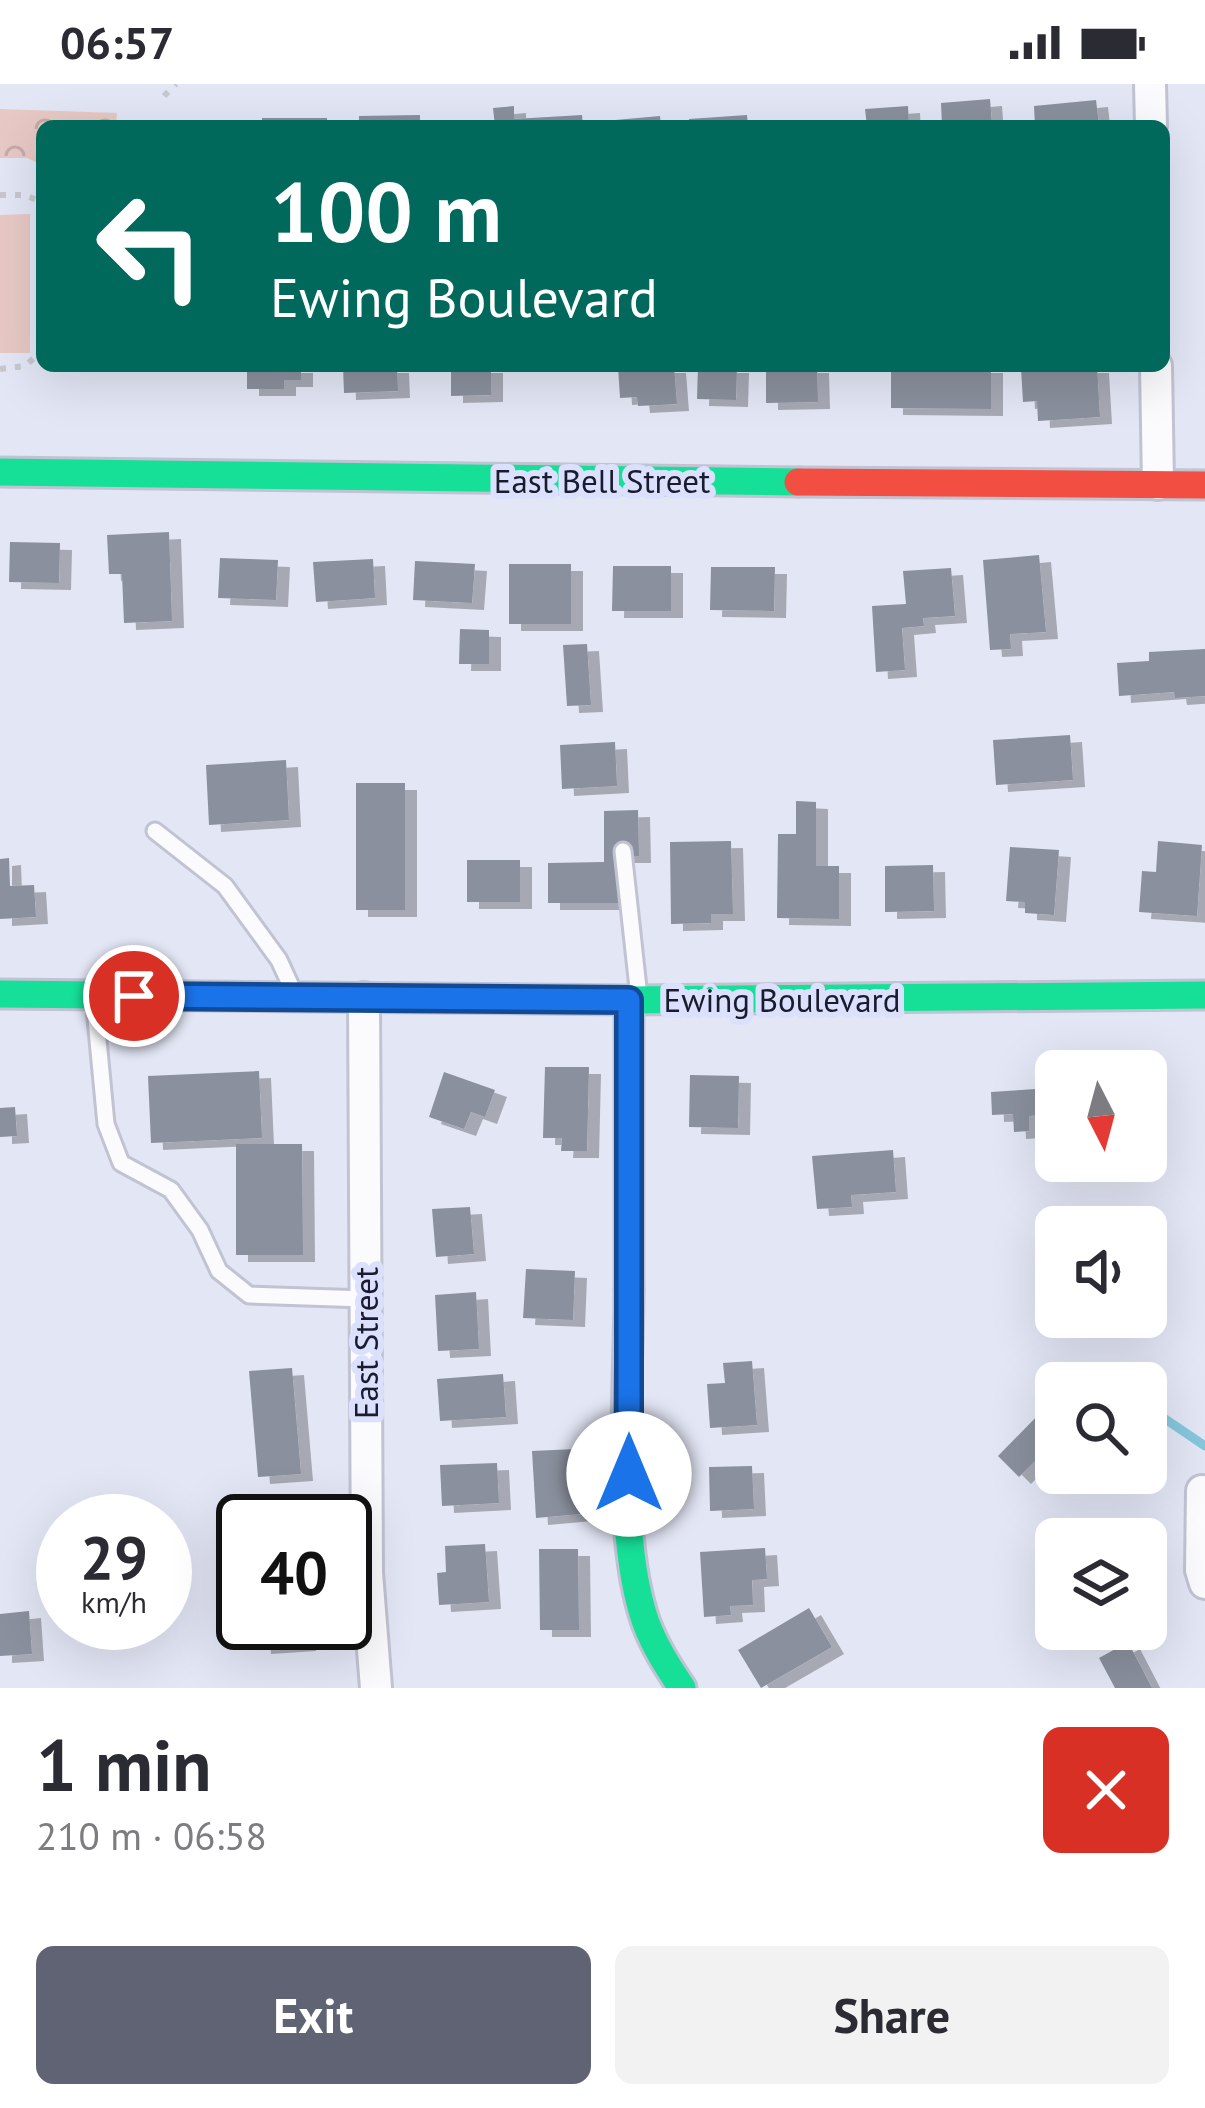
<!DOCTYPE html>
<html lang="en">
<head>
<meta charset="utf-8">
<style>
  :root { --surface:#fff; --page:#f2f2f3; --text:#2b2b33; --muted:#7c7c81; --accent:#606373 }
  body { margin:0; font-family:"PT Sans",sans-serif; background:var(--page); color:var(--text); height:100vh; display:flex; flex-direction:column; font-size:45px; white-space:nowrap }
  * { box-sizing:border-box; margin:0 }
  p { font-size:39px; color:var(--muted) }
  .icon { flex:none; width:66px; height:66px; fill:none; stroke:currentColor; stroke-width:2; stroke-linecap:round; stroke-linejoin:round }
  .map { position:relative; height:1604px; overflow:hidden }
  .side { display:flex; flex-direction:column; background:var(--surface); flex:1 }
  .side>* { flex:none }
  .hud { position:absolute; left:36px; top:36px; width:1134px; height:252px; border-radius:18px; box-shadow:0 12px 48px #0002; background:#00695c; color:#fff; overflow:hidden }
  .needle { width:78px; rotate:174deg }
  .controls { position:absolute; left:1035px; top:966px; display:grid; gap:24px }
  .controls a { display:grid; place-items:center; width:132px; height:132px; border-radius:18px; background:var(--surface); box-shadow:0 12px 48px #0002; font-size:60px }
  .speed { position:absolute; left:36px; top:1410px; display:flex; gap:24px; font-size:60px; font-weight:700; text-align:center }
  .speed>* { display:grid; place-content:center; width:156px; height:156px; border-radius:50%; background:var(--surface); box-shadow:0 12px 48px #0002; line-height:1 }
  .speed small { font-size:30px; font-weight:400 }
  .speed .limit { border:6px solid #111; border-radius:18px; background:#fff; color:#111 }
  .pin { position:absolute; display:grid; place-items:center; width:102px; height:102px; color:#fff; margin:-51px; border:6px solid #fff; border-radius:50%; box-shadow:0 3px 12px #0007 }
  .me { position:absolute; width:132px; margin:-66px; rotate:0deg; stroke-linejoin:round; filter:drop-shadow(0 0 9px #0008) }
  .turn { display:flex; align-items:center; gap:42px; height:252px; padding:0 36px; font-size:54px }
  .turn .icon { width:156px; height:156px; stroke-width:2.5 }
  .turn b { display:block; font-size:84px; line-height:102px }
  .round { display:grid; place-items:center; flex:none; width:126px; height:126px; border-radius:18px; background:var(--page) }
  .overview { display:flex; align-items:center; justify-content:space-between; height:204px; padding:0 36px }
  h1 { font-size:72px; font-weight:700; line-height:90px }
  .cta { display:flex; gap:24px; margin-top:auto; padding:24px 36px }
  .cta a { flex:1; height:138px; border-radius:18px; background:var(--accent); color:#fff; font-size:48px; font-weight:700; line-height:138px; text-align:center }
  .cta a+a { background:var(--page); color:var(--text) }
  .status { display:flex; justify-content:space-between; align-items:center; height:84px; padding:0 60px; background:var(--surface); direction:ltr }
  .status svg { height:33px; fill:currentColor }
  .map>svg:first-child { display:block }
  .park { fill:url(#park-crowns) }
  .garden { fill:#e7c8c5 }
  .lines { fill:none; stroke-linecap:round; stroke-linejoin:round }
  .stream { stroke:#86c7dc; stroke-width:9 }
  .building { fill:#8a909d; filter:url(#shadow) }
  .lane-casing { stroke:#c1c3d3; stroke-width:21 }
  .street-casing { stroke:#c1c3d3; stroke-width:36 }
  .fast-casing { stroke:#c1c3d3; stroke-width:33 }
  .jam-casing { stroke:#c1c3d3; stroke-width:33 }
  .path { stroke:#c7c7cd; stroke-width:6; stroke-dasharray:6 9; stroke-linecap:butt }
  .lane { stroke:#fbfbfe; stroke-width:15 }
  .street { stroke:#fbfbfe; stroke-width:30 }
  .fast { stroke:#16e098; stroke-width:27 }
  .jam { stroke:#f24e42; stroke-width:27 }
  .route-casing { stroke:#114b97; stroke-width:30 }
  .route { stroke:#1a73e8; stroke-width:21 }
  .labels { text-anchor:middle; dominant-baseline:central; stroke-width:12; stroke-linejoin:round; paint-order:stroke }
  .street-label { font-size:33px; fill:#1a1c2d; stroke:#dbe1fd }
</style>
</head>
<body>
<div class="status"><b>06:57</b><svg viewBox="0 0 49 12"><path d="M0 12V9h3v3zM5 12V6h3v6zM10 12V3h3v9zM15 12V0h3v12zM26 1h20v11H26zM47 4h2v5h-2z"/></svg></div>
<div class="map">
<svg width="1205" height="1604" viewBox="0 0 1205 1604">
  <defs>
    <pattern id="park-crowns" width="20" height="18" patternUnits="userSpaceOnUse" patternTransform="scale(3)"><rect width="20" height="18" fill="#e7c8c5"/><path d="M2 6a3 3 0 1 1 6 0M12 15a3 3 0 1 1 6 0" fill="none" stroke="#c6abaa"/></pattern>
    <filter id="shadow"><feDropShadow dx="12" dy="7" stdDeviation="0" flood-color="#0004"/></filter>
  </defs>
  <rect width="100%" height="100%" fill="#e3e6f5"/>
  <!-- park -->
  <polygon class="park" points="0,25 117,29 116,42 42,42 42,81 27,74 0,74"/>
  <!-- garden -->
  <polygon class="garden" points="30,130 30,269 0,269 0,131"/>
  <g class="lines">
    <!-- stream -->
    <g class="stream">
      <polyline points="1101,1290 1114,1299"/>
      <polyline points="1146,1322 1205,1362"/>
    </g>
  </g>
  <!-- building -->
  <g class="building">
    <polygon points="990,15 992,42 942,42 941,19"/>
    <polygon points="1096,16 1099,42 1035,42 1034,22"/>
    <polygon points="514,22 514,35 582,31 583,42 495,42 493,24"/>
    <polygon points="908,22 909,42 867,42 865,25"/>
    <polygon points="420,31 420,42 359,42 359,32"/>
    <polygon points="747,31 748,42 689,42 689,35"/>
    <polygon points="660,32 661,42 605,42 604,37"/>
    <rect x="262" y="34" width="65" height="8"/>
    <polygon points="247,282 301,282 301,296 284,296 284,305 247,305"/>
    <polygon points="343,282 397,282 398,307 344,309"/>
    <polygon points="451,282 491,282 491,311 451,312"/>
    <polygon points="618,282 674,282 677,320 638,322 637,313 620,314"/>
    <polygon points="698,282 737,282 736,316 697,315"/>
    <polygon points="766,282 817,282 818,318 766,319"/>
    <polygon points="891,282 991,282 991,325 891,324"/>
    <polygon points="1050,282 1097,282 1100,333 1038,337 1037,317 1023,318 1021,284"/>
    <polygon points="169,448 172,537 124,539 122,490 109,490 107,451"/>
    <polygon points="10,458 60,459 59,499 9,498"/>
    <polygon points="1039,471 1046,548 1010,550 1011,565 990,566 983,476"/>
    <polygon points="220,474 278,476 276,516 218,514"/>
    <polygon points="373,475 375,514 316,518 313,478"/>
    <polygon points="415,477 475,480 472,519 413,516"/>
    <rect x="509" y="480" width="62" height="60"/>
    <polygon points="613,482 671,482 671,527 612,527"/>
    <polygon points="711,483 775,483 774,527 710,526"/>
    <polygon points="951,484 955,532 923,534 924,542 902,544 905,586 876,588 872,522 906,520 903,487"/>
    <polygon points="460,545 489,546 489,580 459,580"/>
    <polygon points="587,560 591,621 567,622 563,561"/>
    <polygon points="1205,565 1205,612 1175,614 1174,608 1119,612 1117,579 1149,577 1149,568"/>
    <polygon points="1070,651 1073,696 996,701 993,656"/>
    <polygon points="615,658 617,702 562,705 560,661"/>
    <polygon points="286,676 289,736 209,741 206,681"/>
    <rect x="356" y="699" width="49" height="127"/>
    <polygon points="796,717 816,718 816,782 839,782 839,835 777,834 778,750 796,750"/>
    <polygon points="638,726 639,772 619,772 619,819 548,819 548,779 604,778 604,727"/>
    <polygon points="731,757 733,830 711,830 711,839 671,840 670,758"/>
    <polygon points="1158,757 1202,761 1197,832 1139,828 1142,787 1156,788"/>
    <polygon points="1010,763 1059,766 1054,831 1025,829 1025,818 1006,817"/>
    <polygon points="9,774 10,802 34,801 36,833 0,835 0,775"/>
    <rect x="467" y="776" width="53" height="42"/>
    <polygon points="933,781 934,827 885,828 885,782"/>
    <polygon points="545,983 589,983 587,1067 561,1067 562,1054 543,1054"/>
    <polygon points="259,987 262,1054 151,1059 148,992"/>
    <polygon points="444,988 495,1006 485,1033 471,1028 464,1045 429,1033"/>
    <polygon points="690,991 739,992 738,1044 689,1043"/>
    <polygon points="1050,1004 1051,1030 1029,1032 1029,1047 1014,1048 1013,1030 992,1031 991,1008"/>
    <polygon points="15,1023 17,1052 0,1053 0,1024"/>
    <polygon points="236,1060 302,1060 303,1171 236,1171"/>
    <polygon points="893,1066 896,1108 851,1111 852,1123 817,1125 812,1072"/>
    <polygon points="470,1123 474,1170 436,1173 432,1125"/>
    <polygon points="526,1185 575,1187 573,1236 523,1234"/>
    <polygon points="476,1208 479,1265 438,1267 435,1211"/>
    <polygon points="752,1277 757,1341 710,1344 707,1300 725,1299 723,1279"/>
    <polygon points="292,1284 301,1390 258,1393 249,1287"/>
    <polygon points="503,1290 506,1333 440,1337 437,1295"/>
    <polygon points="1044,1325 1056,1337 1056,1356 1019,1393 998,1372"/>
    <polygon points="576,1365 581,1430 536,1434 532,1367"/>
    <polygon points="497,1379 499,1419 442,1422 440,1381"/>
    <polygon points="752,1382 754,1425 710,1427 709,1383"/>
    <polygon points="1093,1443 1095,1455 1056,1455 1053,1481 1049,1450"/>
    <polygon points="485,1460 489,1518 439,1521 437,1489 446,1488 445,1462"/>
    <polygon points="765,1464 767,1495 752,1496 753,1521 730,1522 731,1531 704,1533 700,1468"/>
    <polygon points="539,1465 578,1465 579,1546 540,1546"/>
    <polygon points="809,1524 832,1563 761,1604 738,1566"/>
    <polygon points="29,1527 32,1570 0,1572 0,1530"/>
    <polygon points="258,1539 303,1539 304,1560 259,1563"/>
    <polygon points="1128,1558 1152,1604 1115,1604 1099,1574"/>
  </g>
  <g class="lines">
    <defs>
      <g id="lane">
        <polyline points="155,747 225,802 279,876 295,911"/>
        <polyline points="623,767 639,913"/>
        <polyline points="94,914 106,1040 121,1079 171,1106 200,1146 219,1187 249,1211 365,1215"/>
      </g>
      <g id="street">
        <polyline points="1150,0 1151,42"/>
        <polyline points="1156,282 1158,400"/>
        <polyline points="364,914 367,1489 376,1604"/>
        <polyline points="1202,1407 1201,1486 1205,1499"/>
      </g>
      <g id="fast">
        <polyline points="0,388 798,398"/>
        <polyline points="0,910 629,916 1205,911"/>
        <path d="M 629,1206 C 629,1302 615,1451 646,1539 C 655,1563 668,1583 682,1604"/>
      </g>
      <g id="jam">
        <polyline points="798,398 1205,401"/>
        <polyline points="629,916 629,1206"/>
      </g>
    </defs>
    <!-- lane casing -->
    <use href="#lane" class="lane-casing"/>
    <!-- street casing -->
    <use href="#street" class="street-casing"/>
    <!-- fast casing -->
    <use href="#fast" class="fast-casing"/>
    <!-- jam casing -->
    <use href="#jam" class="jam-casing"/>
    <!-- path -->
    <g class="path">
      <polyline points="164,12 176,0"/>
      <polyline points="0,111 25,111 42,118"/>
      <polyline points="0,285 25,282 42,267"/>
    </g>
    <!-- lane -->
    <use href="#lane" class="lane"/>
    <!-- street -->
    <use href="#street" class="street"/>
    <!-- fast -->
    <use href="#fast" class="fast"/>
    <!-- jam -->
    <use href="#jam" class="jam"/>
  </g>
  <g class="lines">
    <defs>
      <polyline id="route" points="134,912 629,916 629,1390"/>
    </defs>
    <!-- route casing -->
    <use href="#route" class="route-casing"/>
    <!-- route -->
    <use href="#route" class="route"/>
  </g>
  <g class="labels">
    <!-- street labels -->
    <g class="street-label">
      <text x="602" y="396">East Bell Street</text>
      <text x="782" y="915">Ewing Boulevard</text>
      <text transform="translate(365 1259) rotate(-90)">East Street</text>
    </g>
  </g>
</svg>
<div class="controls">
<a><svg class="needle" viewBox="-14 -14 28 28"><path d="M0-13l5 13h-10z" fill="#e53935"/><path d="M0 13l5-13h-10z" fill="#7c7c81"/></svg></a>
<a><svg class="icon" aria-label="sound" viewBox="0 0 24 24"><path d="M4 9h4l5-4v14l-5-4H4zM17 9q2 3 0 6"/></svg></a>
<a><svg class="icon" aria-label="search" viewBox="0 0 24 24"><circle cx="10" cy="10" r="6"/><path d="M15 15l6 6"/></svg></a>
<a><svg class="icon" aria-label="layers" viewBox="0 0 24 24"><path d="M12 4l9 5-9 5-9-5zM3 14l9 5 9-5"/></svg></a>
</div>
<div class="speed"><div>29<small>km/h</small></div><div class="limit">40</div></div>
<div class="pin" style="left:134px;top:912px;background:#d93025"><svg class="icon" aria-label="arrive" viewBox="0 0 24 24"><path d="M6 21V4h12l-3 4 3 4H6"/></svg></div>
<svg class="me" style="left:629px;top:1390px" viewBox="-20 -20 40 40"><circle r="19" fill="#fff"/><path d="M0-13L10 11 0 6-10 11z" fill="#1a73e8"/></svg>
<div class="hud">
<div class="turn"><svg class="icon" aria-label="left" viewBox="0 0 24 24"><path d="M17 20v-9H6M10 6l-5 5 5 5"/></svg><div><b>100 m</b>Ewing Boulevard</div></div>
</div>
</div>
<section class="side">
<div class="overview"><div><h1>1 min</h1><p>210 m · 06:58</p></div><a class="round" style="background:#d93025;color:#fff"><svg class="icon" aria-label="close" viewBox="0 0 24 24"><path d="M6 6l12 12M18 6L6 18"/></svg></a></div>
<div class="cta"><a>Exit</a><a>Share</a></div>
</section>
</body>
</html>
